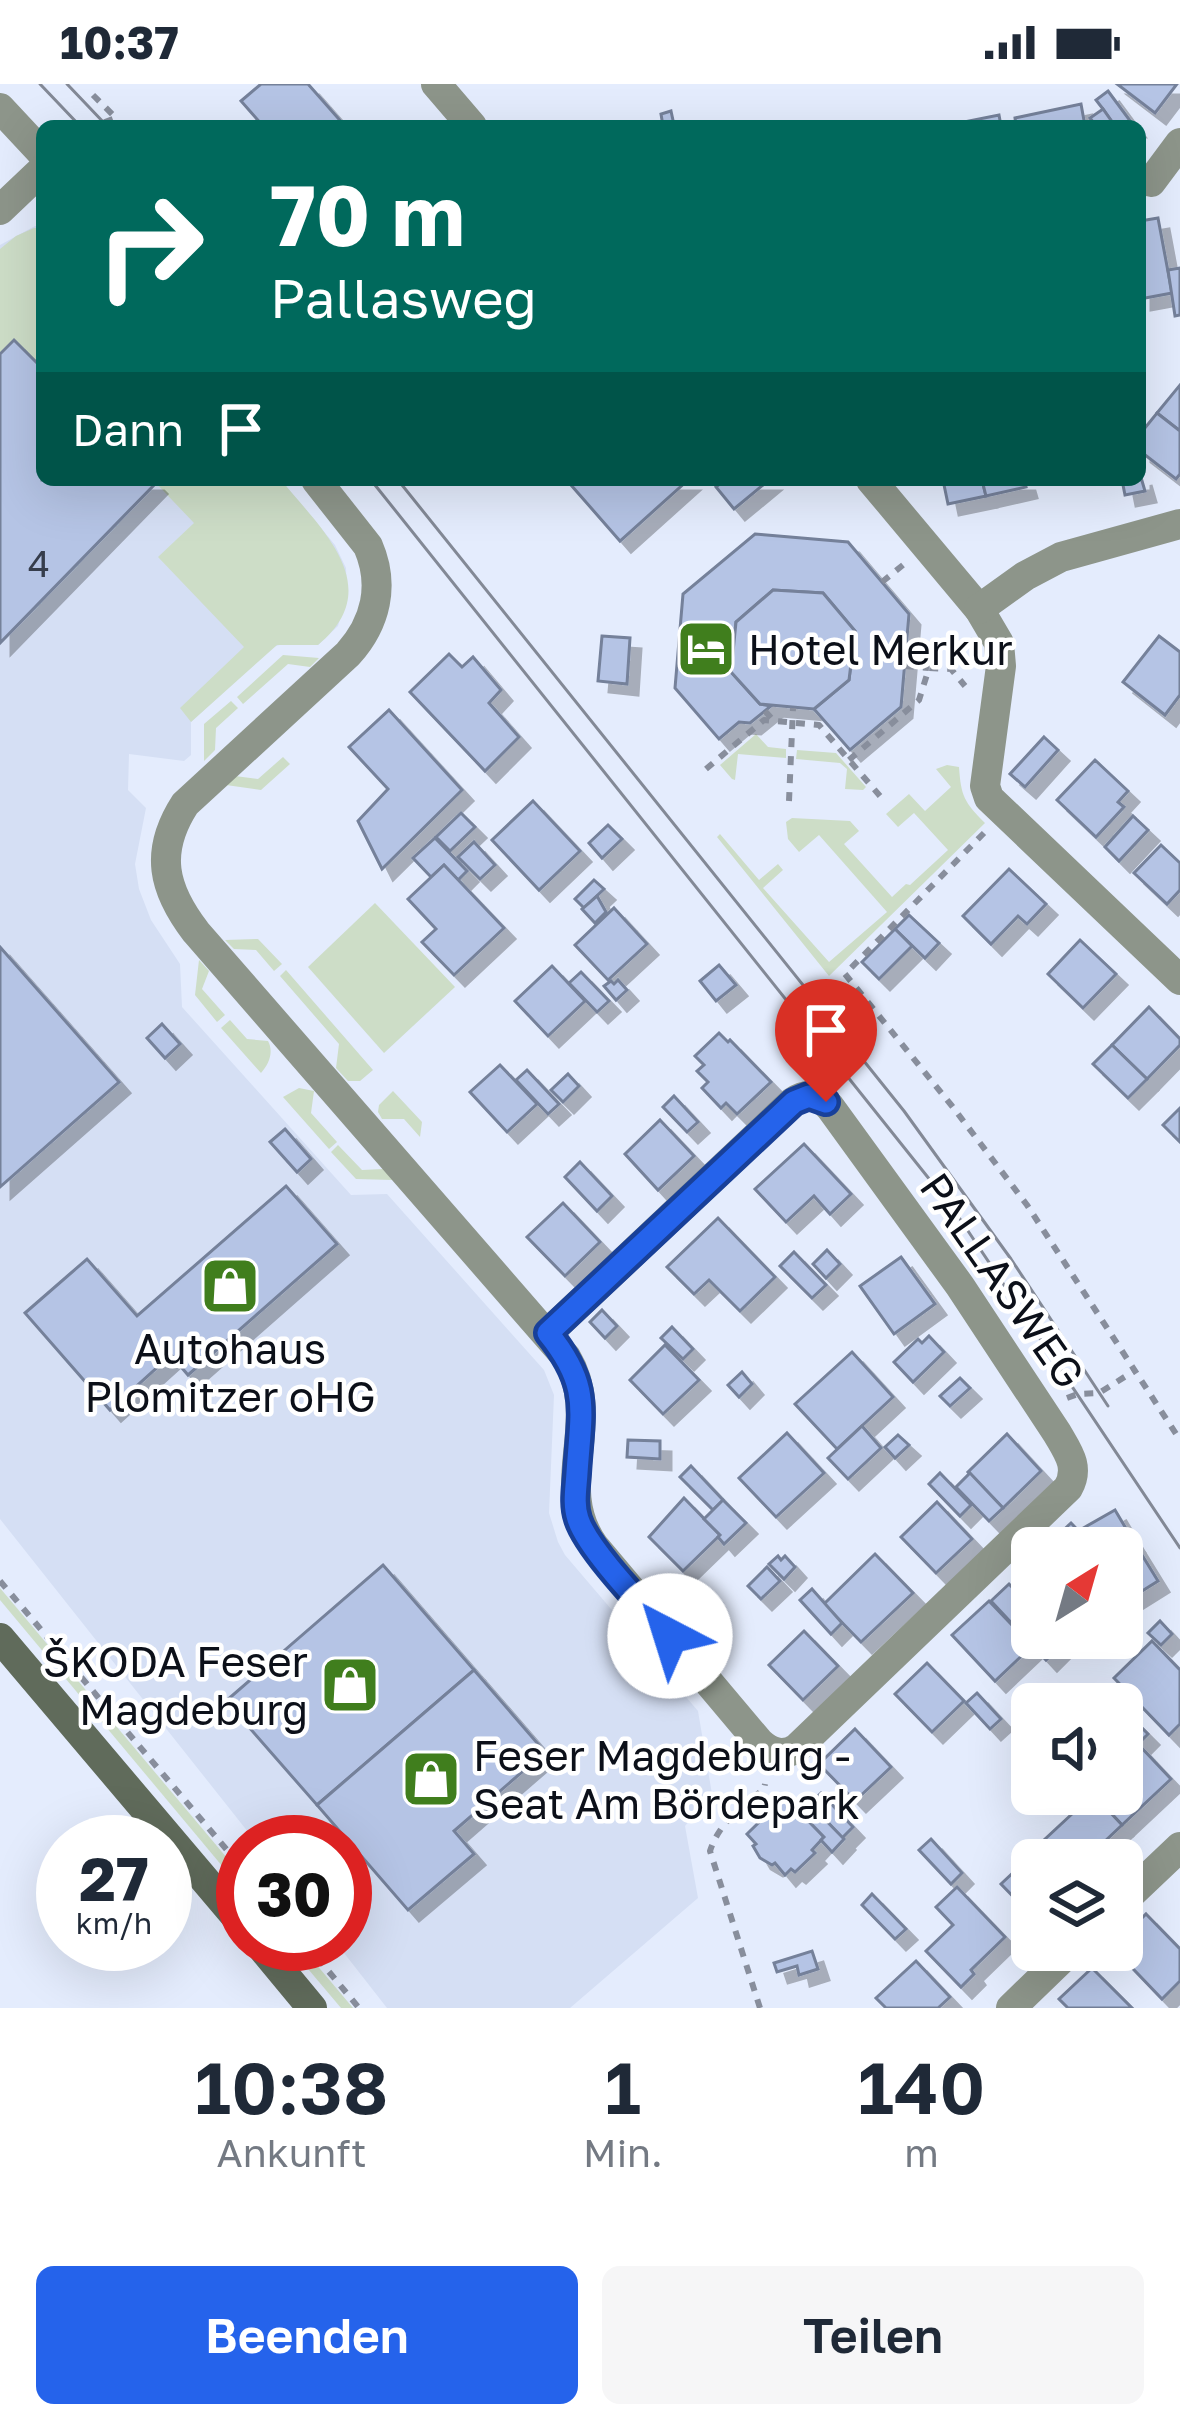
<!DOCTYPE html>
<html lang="de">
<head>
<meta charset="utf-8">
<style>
  :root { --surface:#fff; --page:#f6f6f7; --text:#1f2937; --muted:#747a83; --accent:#2563eb }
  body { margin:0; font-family:"Golos Text",sans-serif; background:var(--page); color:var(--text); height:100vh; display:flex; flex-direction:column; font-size:45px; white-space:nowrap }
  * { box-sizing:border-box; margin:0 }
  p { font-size:39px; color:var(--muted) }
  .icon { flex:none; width:66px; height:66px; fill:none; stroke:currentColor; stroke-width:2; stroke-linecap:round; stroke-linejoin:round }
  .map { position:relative; height:1924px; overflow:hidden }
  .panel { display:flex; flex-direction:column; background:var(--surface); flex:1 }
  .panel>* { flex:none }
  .banner { position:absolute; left:36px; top:36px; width:1110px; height:366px; border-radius:18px; box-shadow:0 12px 48px #0002; background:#00695c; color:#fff; overflow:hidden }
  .needle { width:78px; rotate:37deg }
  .fabs { position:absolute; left:1011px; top:1443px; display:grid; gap:24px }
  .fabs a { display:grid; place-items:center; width:132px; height:132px; border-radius:18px; background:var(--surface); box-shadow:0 12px 48px #0002; font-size:60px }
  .speed { position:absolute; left:36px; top:1731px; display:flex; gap:24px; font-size:60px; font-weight:700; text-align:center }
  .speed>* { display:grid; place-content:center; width:156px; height:156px; border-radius:50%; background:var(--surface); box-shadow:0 12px 48px #0002; line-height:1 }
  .speed small { font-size:30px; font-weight:400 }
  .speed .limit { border:18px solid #d22; background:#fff; color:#111 }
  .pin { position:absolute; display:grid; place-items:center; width:102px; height:102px; color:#fff; margin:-123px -51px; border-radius:50% 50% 50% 0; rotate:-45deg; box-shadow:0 0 12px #0007 }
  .pin .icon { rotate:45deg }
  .me { position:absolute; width:132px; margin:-66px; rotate:320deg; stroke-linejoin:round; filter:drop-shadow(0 0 9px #0008) }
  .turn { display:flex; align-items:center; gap:42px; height:252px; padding:0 36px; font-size:54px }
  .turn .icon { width:156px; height:156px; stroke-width:2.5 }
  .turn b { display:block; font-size:84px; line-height:102px }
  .then { display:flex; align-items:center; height:114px; padding:0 36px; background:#0003; gap:24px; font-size:45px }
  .eta { display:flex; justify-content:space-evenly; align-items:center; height:204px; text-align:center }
  .eta b { font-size:72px; font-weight:600; line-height:84px }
  .action { display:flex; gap:24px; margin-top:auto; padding:24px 36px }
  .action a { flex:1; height:138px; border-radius:18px; background:var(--accent); color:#fff; font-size:48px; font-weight:600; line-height:138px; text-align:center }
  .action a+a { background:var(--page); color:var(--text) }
  .status { display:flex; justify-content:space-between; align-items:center; height:84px; padding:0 60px; background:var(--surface); direction:ltr }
  .status svg { height:33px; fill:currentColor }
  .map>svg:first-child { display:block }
  .built { fill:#d5dff4 }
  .green { fill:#cdddc7 }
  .building { fill:#b5c4e5; stroke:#75819a; stroke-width:3; filter:url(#shadow) }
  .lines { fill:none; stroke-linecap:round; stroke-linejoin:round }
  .path { stroke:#888e9c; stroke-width:6; stroke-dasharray:9 9; stroke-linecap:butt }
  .street { stroke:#8d958a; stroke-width:30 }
  .secondary { stroke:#606b5b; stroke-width:30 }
  .tram { stroke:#838996; stroke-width:3 }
  .route-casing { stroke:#184099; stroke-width:30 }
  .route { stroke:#2563eb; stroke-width:21 }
  .labels { text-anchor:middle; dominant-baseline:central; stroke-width:9; stroke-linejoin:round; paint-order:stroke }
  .number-label { font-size:36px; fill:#363d4c }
  .poi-label { font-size:42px; fill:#0c1019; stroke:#fff; text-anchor:start }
  .street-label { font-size:42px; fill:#0c1019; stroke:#fff }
</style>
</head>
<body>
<div class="status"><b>10:37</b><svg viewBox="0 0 49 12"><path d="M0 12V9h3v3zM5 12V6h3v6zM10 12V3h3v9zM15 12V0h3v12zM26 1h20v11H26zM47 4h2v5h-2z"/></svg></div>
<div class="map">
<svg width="1180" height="1924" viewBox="0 0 1180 1924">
  <defs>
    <filter id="shadow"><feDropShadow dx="11" dy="11" stdDeviation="0" flood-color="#0004"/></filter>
  </defs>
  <rect width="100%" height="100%" fill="#e4ecfd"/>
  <!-- built -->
  <polygon class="built" points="35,142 42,142 42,396 281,396 335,461 346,484 347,511 338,542 318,561 286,559 273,563 191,638 191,671 184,677 129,670 128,706 146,724 135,780 139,805 151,836 180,880 182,923 351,1111 387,1110 544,1286 554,1311 549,1429 558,1458 565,1471 698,1627 712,1710 685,1742 698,1814 570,1924 387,1924 337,1860 345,1860 345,1758 256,1758 0,1435 0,161"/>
  <!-- green -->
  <g class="green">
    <polygon points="34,144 42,144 42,284 14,256 0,270 0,165 16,152"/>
    <path d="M 153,396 L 281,396 C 321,445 388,503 318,561 L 277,561 L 191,638 L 180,624 L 244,563 L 158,473 L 194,439 Z"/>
    <polygon points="283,571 319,574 310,583 288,580 243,620 237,613"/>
    <polygon points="231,617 238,624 216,644 215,666 204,677 204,640"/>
    <polygon points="756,650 768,663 786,665 786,674 738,670 735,696 732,695 720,681"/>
    <polygon points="797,666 836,669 866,703 863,706 845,705 847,685 840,679 796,675"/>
    <polygon points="283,673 290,680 261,706 226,701 235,692 258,695"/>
    <path d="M 947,681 L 959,683 C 961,712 964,718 985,739 L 829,892 L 717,753 L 720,750 L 759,796 L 778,780 L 783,786 L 763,804 L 829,878 L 887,828 L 819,751 L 799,768 L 788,755 L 786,738 L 792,734 L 850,737 L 859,747 L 844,760 L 892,813 L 906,800 L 910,801 L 948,766 L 914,729 L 898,743 L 886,730 L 909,710 L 925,727 L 951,703 L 936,685 Z"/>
    <polygon points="375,819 455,903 384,969 308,883"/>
    <polygon points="258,855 282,880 274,887 256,866 234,865 225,856"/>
    <polygon points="199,876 209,887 202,905 225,931 217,938 195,911"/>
    <polygon points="286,886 373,986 360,997 348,997 336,984 339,960 280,892"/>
    <path d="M 230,936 L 247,955 L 268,957 C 274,968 269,980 261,989 L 221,944 Z"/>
    <polygon points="299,1004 314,1007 311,1029 337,1058 329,1065 283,1013"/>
    <polygon points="393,1007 422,1038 420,1053 404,1035 382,1035 378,1028 379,1021"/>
    <polygon points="338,1061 362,1086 383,1085 393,1096 356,1095 331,1068"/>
    <polygon points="0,1504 243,1793 243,1807 0,1516"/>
    <polygon points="287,1860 299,1860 353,1924 341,1924"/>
  </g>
  <!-- building -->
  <g class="building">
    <polygon points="261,0 308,0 345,42 263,42 241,17"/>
    <polygon points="1117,0 1177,0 1155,29"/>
    <polygon points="1108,7 1134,42 1115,42 1103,25 1096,16"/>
    <polygon points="1081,20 1085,42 1016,42 1015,34"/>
    <polygon points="1103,25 1115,42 1096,42 1090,34"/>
    <polygon points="671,27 674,41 663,42 661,30"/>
    <polygon points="999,31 1001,42 944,42"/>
    <polygon points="1158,134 1172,209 1140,215 1140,137"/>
    <polygon points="1180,184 1180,231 1175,232 1168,186"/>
    <polygon points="14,256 42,284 42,396 153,396 156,399 0,559 0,270"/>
    <polygon points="1180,301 1180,347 1157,329"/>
    <polygon points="1157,329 1180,347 1180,390 1176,395 1140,367 1140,350"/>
    <polygon points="1140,390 1145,407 1125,411 1122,396 1140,396"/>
    <polygon points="576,396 688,396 620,457 571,401"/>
    <polygon points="724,396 769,396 734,425 716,403"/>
    <polygon points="943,396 982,396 986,412 948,420"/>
    <polygon points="982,396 1024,396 1026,403 986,412"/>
    <polygon points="755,450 848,458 909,530 901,623 850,666 814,625 849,596 855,547 823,509 773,506 736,538 731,588 760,620 771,622 750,639 739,638 719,655 675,604 683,510"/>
    <polygon points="773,506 823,509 855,547 849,596 814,625 760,620 731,588 736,538"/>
    <polygon points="602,552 630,554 627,600 598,597"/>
    <polygon points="1159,552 1180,568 1180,611 1165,631 1123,598"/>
    <polygon points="449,570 462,583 473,573 501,606 489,619 519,653 485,687 410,608"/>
    <polygon points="389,626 462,706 382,785 358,737 388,705 349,663"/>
    <polygon points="1044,653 1058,666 1025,703 1010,690"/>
    <polygon points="1095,676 1128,707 1118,718 1124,723 1096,753 1057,716"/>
    <polygon points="533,717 580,767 539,806 492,756"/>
    <polygon points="461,729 475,743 450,767 436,753"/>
    <polygon points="1133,732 1148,746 1119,777 1105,763"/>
    <polygon points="608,741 622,755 602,774 589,759"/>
    <polygon points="435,754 467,787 458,796 444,781 431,793 413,774"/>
    <polygon points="474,758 495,781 480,795 458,773"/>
    <polygon points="1161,761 1180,779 1180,806 1167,820 1134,789"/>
    <polygon points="444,781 504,844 454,891 422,858 436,845 408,815"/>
    <polygon points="1009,785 1046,820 1027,840 1018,832 991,860 963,832"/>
    <polygon points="594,796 604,805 584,824 575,815"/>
    <polygon points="597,812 606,828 595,839 582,825"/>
    <polygon points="614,824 647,860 608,896 575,861"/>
    <polygon points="909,831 939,859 925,874 895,845"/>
    <polygon points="895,845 912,862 879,895 862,878"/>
    <polygon points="1080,856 1116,890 1083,924 1048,890"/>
    <polygon points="0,863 119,998 0,1103"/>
    <polygon points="719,881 736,901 716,917 700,897"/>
    <polygon points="552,882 585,917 548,952 515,917"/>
    <polygon points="581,888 609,917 597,928 569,899"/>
    <polygon points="618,896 627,906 616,916 604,902 611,897 614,900"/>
    <polygon points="1149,923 1180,955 1180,961 1147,995 1112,961"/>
    <polygon points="162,940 180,960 165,974 147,954"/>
    <polygon points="719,949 728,958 730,956 771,998 737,1030 726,1019 721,1024 702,1004 708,998 697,987 704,981 695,972"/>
    <polygon points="1112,961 1147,995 1128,1014 1093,980"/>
    <polygon points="500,981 537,1020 507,1048 470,1008"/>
    <polygon points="527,986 559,1020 548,1030 516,996"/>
    <polygon points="568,990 579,1002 563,1018 551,1006"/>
    <polygon points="674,1012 698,1038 687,1048 663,1023"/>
    <polygon points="1180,1024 1180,1058 1163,1041"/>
    <polygon points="660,1036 694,1072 658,1106 625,1070"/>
    <polygon points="285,1045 311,1075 297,1088 270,1058"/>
    <polygon points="804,1060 851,1110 830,1130 814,1112 786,1138 755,1105"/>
    <polygon points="580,1078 612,1112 597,1127 565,1093"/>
    <polygon points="286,1102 337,1160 188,1291 171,1271 110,1326 25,1229 87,1175 137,1232"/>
    <polygon points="563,1119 600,1158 565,1192 527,1153"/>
    <polygon points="718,1134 775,1193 740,1227 709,1196 694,1210 667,1183"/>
    <polygon points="827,1166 840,1180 826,1194 813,1180"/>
    <polygon points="794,1168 826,1201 812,1214 780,1182"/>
    <polygon points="901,1173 935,1220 894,1250 860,1202"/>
    <polygon points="602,1226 617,1242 605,1254 590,1238"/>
    <polygon points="672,1243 693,1265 683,1275 661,1254"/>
    <polygon points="929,1252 944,1268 913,1298 894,1278 918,1255 922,1259"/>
    <polygon points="665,1261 699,1296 663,1330 630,1296"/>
    <polygon points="852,1268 893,1313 837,1365 795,1320"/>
    <polygon points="742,1288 752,1300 739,1313 728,1301"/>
    <polygon points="960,1294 970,1304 950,1322 940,1312"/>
    <polygon points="862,1342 881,1364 848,1395 828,1374"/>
    <polygon points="787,1349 824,1389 776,1433 739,1394"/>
    <polygon points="1007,1350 1041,1387 1003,1424 968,1388"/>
    <polygon points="898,1351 909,1361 895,1374 885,1363"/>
    <polygon points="628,1356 660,1357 660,1375 627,1373"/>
    <polygon points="691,1382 723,1416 713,1426 680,1393"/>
    <polygon points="940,1389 971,1421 960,1432 929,1400"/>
    <polygon points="970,1389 1003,1424 989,1437 956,1403"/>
    <polygon points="684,1414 720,1451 683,1487 649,1453"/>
    <polygon points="723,1416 746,1439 724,1460 718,1453 720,1451 704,1435"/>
    <polygon points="937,1418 972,1455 936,1489 901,1453"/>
    <polygon points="1115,1426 1134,1458 1122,1466 1095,1464 1078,1447"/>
    <polygon points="1071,1439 1095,1464 1044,1464"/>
    <polygon points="1134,1458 1158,1497 1131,1514 1122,1500 1122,1466"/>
    <polygon points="875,1470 913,1509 861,1558 824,1520"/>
    <polygon points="778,1472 781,1476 785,1472 795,1483 784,1495 769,1480"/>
    <polygon points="383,1481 474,1586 317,1721 226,1617"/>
    <polygon points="767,1483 780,1497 761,1515 748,1502"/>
    <polygon points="1009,1500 1032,1524 1032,1554 1060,1554 1064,1558 1046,1576 991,1517"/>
    <polygon points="812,1505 842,1539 831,1550 800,1516"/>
    <polygon points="989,1517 1032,1562 995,1597 952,1551"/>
    <polygon points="1160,1537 1172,1550 1161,1561 1148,1549"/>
    <polygon points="804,1547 838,1582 803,1616 769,1581"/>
    <polygon points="1152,1557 1180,1586 1180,1640 1169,1651 1114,1594"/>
    <polygon points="927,1579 964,1617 932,1648 895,1610"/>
    <polygon points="474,1586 545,1668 454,1747 474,1770 408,1826 317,1721"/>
    <polygon points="1095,1603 1106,1613 1100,1620 1093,1620 1086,1613"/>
    <polygon points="977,1609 1001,1635 990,1645 966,1619"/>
    <polygon points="1122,1624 1148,1650 1138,1660 1122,1643"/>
    <polygon points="1122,1643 1171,1695 1122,1741 1093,1710 1122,1710"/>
    <polygon points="855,1645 891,1683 855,1717 819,1680"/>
    <polygon points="821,1709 853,1743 842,1754 810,1719"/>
    <polygon points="1055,1710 1093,1710 1122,1741 1085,1776 1064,1776 1044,1756 1073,1729"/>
    <polygon points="785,1713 824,1753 812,1766 815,1769 795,1788 791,1785 785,1791 775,1779 772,1781 760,1774 753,1762 756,1760 747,1750"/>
    <polygon points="803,1713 844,1755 832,1768 821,1756 824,1753 794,1722"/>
    <polygon points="931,1755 962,1789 951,1800 919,1766"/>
    <polygon points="1046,1757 1064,1776 1043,1776 1035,1768"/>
    <polygon points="1035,1768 1043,1776 1032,1776 1032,1832 1001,1800"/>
    <polygon points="957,1803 1005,1853 971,1886 974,1890 961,1903 926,1867 953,1841 936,1823"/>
    <polygon points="872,1810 906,1845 895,1855 862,1821"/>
    <polygon points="1146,1830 1180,1865 1180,1897 1162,1915 1115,1866 1122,1866 1122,1854"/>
    <polygon points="812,1867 818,1885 799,1891 797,1882 777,1888 774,1879"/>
    <polygon points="916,1877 950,1913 938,1924 886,1924 876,1914"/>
    <polygon points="1092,1884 1132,1924 1068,1924 1059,1915"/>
  </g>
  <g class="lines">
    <!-- path -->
    <g class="path">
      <polyline points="93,11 116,34 94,42"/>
      <polyline points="882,498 903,481"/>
      <polyline points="905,582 929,584"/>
      <polyline points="765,627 773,636"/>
      <polyline points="849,676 919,616 929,584 951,585 965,602"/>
      <polyline points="706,685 764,636 819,641 880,712"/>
      <polyline points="789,717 793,624"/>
      <polyline points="984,749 845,890 952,1022 1027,1121 1180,1356"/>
      <polyline points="1067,1314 1078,1310 1099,1309 1134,1287"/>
      <polyline points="0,1497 243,1785"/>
      <polyline points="306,1860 359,1924"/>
      <path d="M 760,1924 L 710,1767 C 719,1739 742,1722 764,1705 L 765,1700"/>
    </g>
    <!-- street -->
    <g class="street">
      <polyline points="436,0 472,42"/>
      <polyline points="0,24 42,69"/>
      <polyline points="1151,98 1180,59"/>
      <polyline points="0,126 42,86"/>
      <path d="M 316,396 L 368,462 C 385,501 376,539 348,570 L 185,720 C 154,768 163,805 196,848 L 566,1273 C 605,1338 550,1400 594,1462 L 759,1658 C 771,1669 783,1673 797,1664 L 1068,1404 C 1080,1383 1068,1368 1057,1349 L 960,1202 L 830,1023 C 819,1011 807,1008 793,1018 L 548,1249"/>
      <polyline points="871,396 979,525 999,559 1001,582 985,702 989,714 1180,896"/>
      <polyline points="979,525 1025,492 1061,473 1180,440"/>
      <polyline points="1122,1818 1180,1763"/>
      <polyline points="1011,1924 1071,1866"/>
    </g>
    <!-- secondary -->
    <g class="secondary">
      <polyline points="0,1554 243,1841"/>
      <polyline points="259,1860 312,1924"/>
    </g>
    <!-- tram -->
    <g class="tram">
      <polyline points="40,0 80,42"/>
      <polyline points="67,0 107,42"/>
      <polyline points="371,396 954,1126 1180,1464"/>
      <polyline points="398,396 904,1027 1011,1175 1108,1322"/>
    </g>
  </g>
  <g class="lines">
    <defs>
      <path id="route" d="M 670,1552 C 647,1526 588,1466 578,1435 C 573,1420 576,1405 577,1389 C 581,1326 591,1302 548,1249 L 794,1018 L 809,1012 L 826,1018"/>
    </defs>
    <!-- route casing -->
    <use href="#route" class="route-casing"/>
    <!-- route -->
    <use href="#route" class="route"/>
  </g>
  <!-- icons -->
  <defs>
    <symbol id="hotel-square" viewBox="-11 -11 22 22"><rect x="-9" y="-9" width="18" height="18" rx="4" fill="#407e1d" stroke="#fff"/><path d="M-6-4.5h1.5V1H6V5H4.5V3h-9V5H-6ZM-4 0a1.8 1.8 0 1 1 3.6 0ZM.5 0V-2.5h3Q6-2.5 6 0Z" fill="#fff"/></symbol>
    <symbol id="shop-square" viewBox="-11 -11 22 22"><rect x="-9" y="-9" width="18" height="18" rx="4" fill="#407e1d" stroke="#fff"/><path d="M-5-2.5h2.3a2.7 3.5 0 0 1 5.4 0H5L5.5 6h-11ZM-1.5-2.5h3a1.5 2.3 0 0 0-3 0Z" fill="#fff"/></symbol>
  </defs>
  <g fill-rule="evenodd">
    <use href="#hotel-square" x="673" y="532" width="66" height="66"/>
    <use href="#shop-square" x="197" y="1169" width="66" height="66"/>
    <use href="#shop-square" x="317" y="1568" width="66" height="66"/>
    <use href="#shop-square" x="398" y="1662" width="66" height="66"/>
  </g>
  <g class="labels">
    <!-- number labels -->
    <g class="number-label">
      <text x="39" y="479">4</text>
    </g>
    <!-- poi labels -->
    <g class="poi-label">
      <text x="748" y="565">Hotel Merkur</text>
      <text x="230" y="1264" text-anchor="middle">Autohaus<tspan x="230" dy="48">Plomitzer oHG</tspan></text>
      <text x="308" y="1577" text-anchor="end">ŠKODA Feser<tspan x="308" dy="48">Magdeburg</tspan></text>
      <text x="473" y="1671">Feser Magdeburg -<tspan x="473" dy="48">Seat Am Bördepark</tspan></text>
    </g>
    <!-- street labels -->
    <g class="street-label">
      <text transform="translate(1003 1196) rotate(55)">PALLASWEG</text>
    </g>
  </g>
</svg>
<div class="fabs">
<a><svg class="needle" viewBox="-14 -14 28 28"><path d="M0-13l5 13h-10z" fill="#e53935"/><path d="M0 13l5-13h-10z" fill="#747a83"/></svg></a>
<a><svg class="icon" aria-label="sound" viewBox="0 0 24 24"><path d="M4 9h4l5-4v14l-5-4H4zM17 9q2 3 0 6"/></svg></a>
<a><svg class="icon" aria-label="layers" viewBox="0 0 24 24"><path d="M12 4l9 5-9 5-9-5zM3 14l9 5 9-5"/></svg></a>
</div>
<div class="speed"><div>27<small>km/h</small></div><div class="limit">30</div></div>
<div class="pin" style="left:826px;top:1018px;background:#d93025"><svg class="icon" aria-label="arrive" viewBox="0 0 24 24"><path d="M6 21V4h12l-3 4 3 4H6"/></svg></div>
<svg class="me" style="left:670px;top:1552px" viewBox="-20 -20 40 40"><circle r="19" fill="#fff"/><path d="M0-13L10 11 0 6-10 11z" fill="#2563eb"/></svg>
<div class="banner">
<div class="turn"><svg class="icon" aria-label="right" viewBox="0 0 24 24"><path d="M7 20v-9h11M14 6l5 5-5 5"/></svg><div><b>70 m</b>Pallasweg</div></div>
<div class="then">Dann<svg class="icon" aria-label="arrive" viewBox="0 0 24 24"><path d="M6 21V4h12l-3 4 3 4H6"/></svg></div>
</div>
</div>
<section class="panel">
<div class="eta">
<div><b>10:38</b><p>Ankunft</p></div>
<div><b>1</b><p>Min.</p></div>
<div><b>140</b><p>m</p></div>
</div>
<div class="action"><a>Beenden</a><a>Teilen</a></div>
</section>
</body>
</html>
